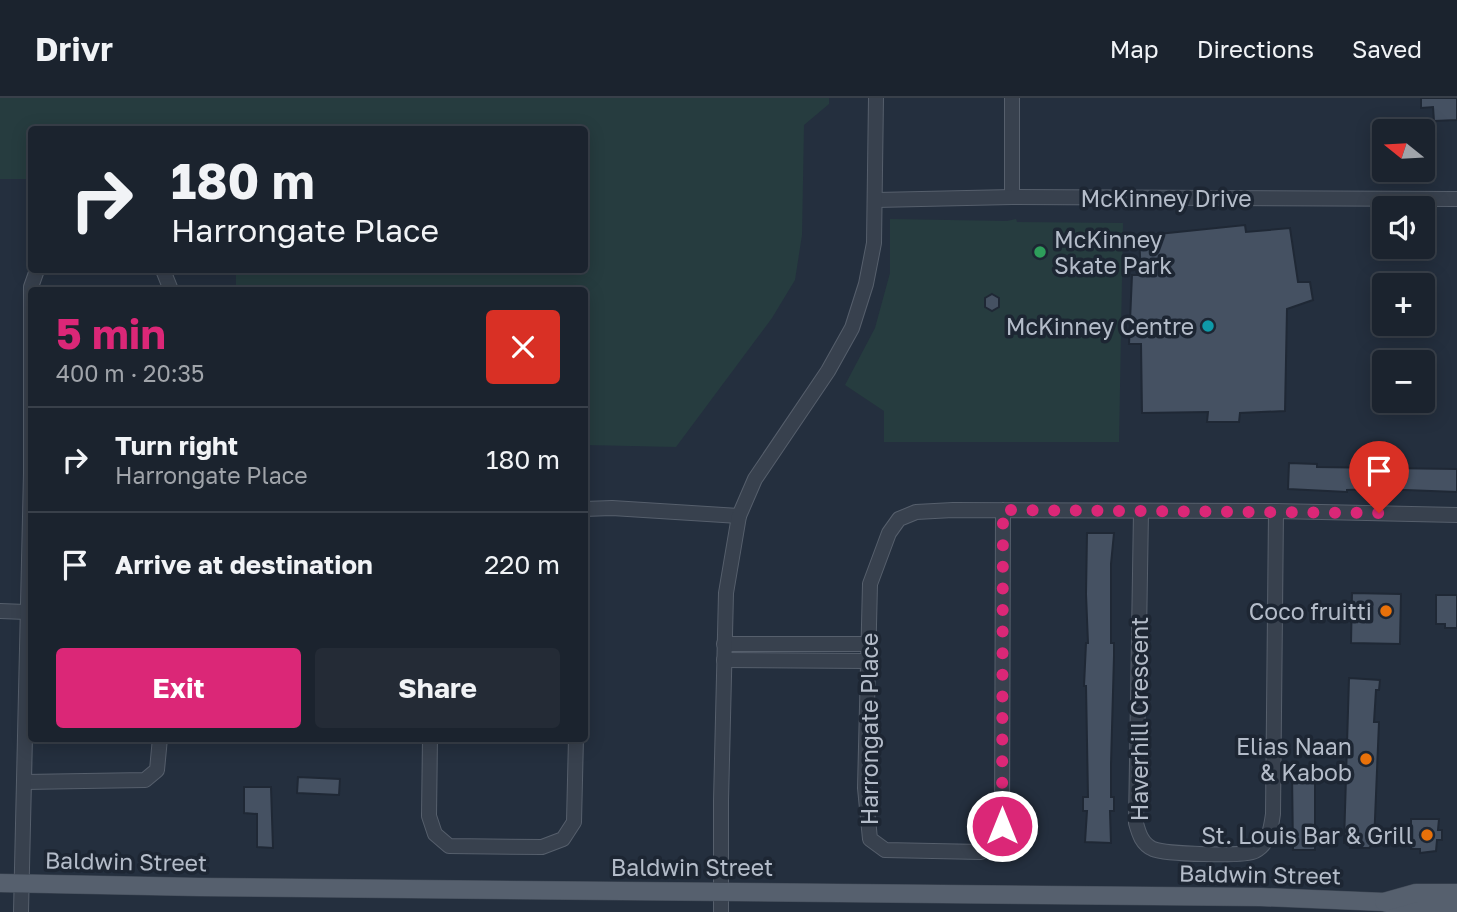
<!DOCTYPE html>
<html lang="en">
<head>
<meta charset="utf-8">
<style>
  :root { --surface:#1b232e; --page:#242b36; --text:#f1f3f6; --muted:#a0a4aa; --line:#39404a; --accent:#db2777 }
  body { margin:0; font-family:"Golos Text",sans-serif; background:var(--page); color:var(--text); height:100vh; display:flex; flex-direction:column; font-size:26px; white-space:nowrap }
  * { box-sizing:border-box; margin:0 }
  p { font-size:23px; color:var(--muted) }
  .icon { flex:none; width:38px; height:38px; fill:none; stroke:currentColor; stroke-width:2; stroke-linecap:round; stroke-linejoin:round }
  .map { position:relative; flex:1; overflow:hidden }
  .drawer { position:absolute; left:28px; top:189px; width:560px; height:455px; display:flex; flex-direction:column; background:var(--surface); border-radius:7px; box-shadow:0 4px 18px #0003,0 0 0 2px var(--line) }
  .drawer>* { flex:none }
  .hud { position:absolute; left:28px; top:28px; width:560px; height:147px; border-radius:7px; box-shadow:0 4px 18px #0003,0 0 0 2px var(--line); background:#1b232e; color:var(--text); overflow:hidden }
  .needle { width:46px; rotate:288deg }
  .fabs { position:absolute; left:1372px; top:21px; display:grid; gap:14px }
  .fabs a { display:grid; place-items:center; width:63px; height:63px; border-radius:7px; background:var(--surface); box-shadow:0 4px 18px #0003,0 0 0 2px var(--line); font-size:35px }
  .pin { position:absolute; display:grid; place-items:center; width:60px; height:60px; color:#fff; margin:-72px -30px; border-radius:50% 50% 50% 0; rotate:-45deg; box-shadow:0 0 7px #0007 }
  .pin .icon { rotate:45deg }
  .me { position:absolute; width:77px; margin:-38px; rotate:0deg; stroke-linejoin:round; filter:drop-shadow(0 0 5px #0008) }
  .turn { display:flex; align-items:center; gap:24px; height:147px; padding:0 28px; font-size:32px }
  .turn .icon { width:91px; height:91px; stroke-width:2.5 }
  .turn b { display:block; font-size:49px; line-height:60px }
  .round { display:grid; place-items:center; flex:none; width:74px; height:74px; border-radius:7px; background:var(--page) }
  .head { display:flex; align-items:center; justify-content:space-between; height:119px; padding:0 28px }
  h1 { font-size:42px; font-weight:700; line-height:52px; color:var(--accent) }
  .action { display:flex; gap:14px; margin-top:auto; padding:14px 28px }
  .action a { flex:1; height:80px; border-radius:7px; background:var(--accent); color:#fff; font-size:28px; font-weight:700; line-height:80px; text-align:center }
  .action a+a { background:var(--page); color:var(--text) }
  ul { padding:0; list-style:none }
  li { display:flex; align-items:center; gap:21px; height:105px; padding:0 28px; border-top:2px solid var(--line) }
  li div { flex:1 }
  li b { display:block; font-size:26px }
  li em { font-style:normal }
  header { display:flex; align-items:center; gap:42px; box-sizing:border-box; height:98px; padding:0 35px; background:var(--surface); border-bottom:2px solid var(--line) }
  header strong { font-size:33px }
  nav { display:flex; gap:38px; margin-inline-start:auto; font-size:24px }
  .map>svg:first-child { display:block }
  .green { fill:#263c3f }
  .building { fill:#455162; stroke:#1f2835; stroke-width:2 }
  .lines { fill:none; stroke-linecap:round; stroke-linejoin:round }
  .minor-casing { stroke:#565f6c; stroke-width:16 }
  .major-casing { stroke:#414a57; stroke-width:19 }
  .minor { stroke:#38414e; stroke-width:14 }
  .major { stroke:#56606e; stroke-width:18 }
  .route { stroke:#db2777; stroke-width:12; stroke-dasharray:0 21.6 }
  .leisure-dot { fill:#2e9e5b; stroke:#1d2633; stroke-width:2.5 }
  .culture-dot { fill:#0f9aa8; stroke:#1d2633; stroke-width:2.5 }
  .food-dot { fill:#e8710a; stroke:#1d2633; stroke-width:2.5 }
  .labels { text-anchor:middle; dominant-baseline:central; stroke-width:7; stroke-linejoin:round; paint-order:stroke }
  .street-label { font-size:23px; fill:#b4bcc9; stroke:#1d2633 }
  .poi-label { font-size:23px; fill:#b4bcc9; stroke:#1d2633; text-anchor:end }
</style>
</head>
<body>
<header>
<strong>Drivr</strong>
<nav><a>Map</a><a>Directions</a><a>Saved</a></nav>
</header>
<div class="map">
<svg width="1457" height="814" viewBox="0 0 1457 814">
  <rect width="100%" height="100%" fill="#242f3e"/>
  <!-- green -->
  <g class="green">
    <polygon points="0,0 829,0 829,6 804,27 802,137 795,182 772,220 676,349 585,347 584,192 236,192 236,172 584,172 584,32 32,32 31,81 0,81"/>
    <polygon points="890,121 1007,123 1016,121 1017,124 1123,125 1119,344 884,344 884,313 845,287 875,230 890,175"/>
  </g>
  <!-- building -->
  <g class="building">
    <polygon points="1421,0 1457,0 1457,22 1434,23 1433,9 1421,10"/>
    <polygon points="1245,127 1246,134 1290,130 1298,184 1310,184 1313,202 1287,211 1285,313 1240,315 1239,324 1207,324 1208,314 1142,315 1141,246 1129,246 1132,177 1141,177 1139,138"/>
    <polygon points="992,196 999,200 999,209 992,213 985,209 985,200"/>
    <polygon points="1289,365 1317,366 1317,369 1457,371 1457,394 1379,391 1347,392 1347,394 1288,391"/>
    <polygon points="1087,435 1114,435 1111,466 1111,545 1114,545 1114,558 1111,666 1111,699 1114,699 1114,713 1110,713 1111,745 1085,744 1087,713 1083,713 1083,699 1088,699 1086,588 1084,588 1086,545 1088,545 1086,496"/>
    <polygon points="1352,495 1401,496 1400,546 1351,545"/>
    <polygon points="1436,497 1457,497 1457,530 1445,530 1445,526 1436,526"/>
    <polygon points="1349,580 1380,582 1379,592 1376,592 1374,624 1379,624 1374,745 1369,750 1350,750 1351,745 1344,745"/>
    <polygon points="1292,675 1315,675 1315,752 1293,752"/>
    <polygon points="298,679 340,681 339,697 297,695"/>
    <polygon points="244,689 271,689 273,750 257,749 257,716 244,715"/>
    <polygon points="1411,721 1439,721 1438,732 1442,732 1442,742 1437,742 1436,753 1420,755 1420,751 1411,751"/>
  </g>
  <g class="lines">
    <defs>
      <g id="minor">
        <polyline points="1012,0 1012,99"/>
        <polyline points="876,102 1012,99 1457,101"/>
        <polyline points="163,172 171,192"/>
        <polyline points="584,411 612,410 739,418"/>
        <polyline points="1003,412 1002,728 994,745 981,754 885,752 870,741 865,690 870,486 889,435 899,421 916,414 953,412 1276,413 1457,417"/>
        <path d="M 1141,413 L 1136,725 C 1139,736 1142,746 1153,751 C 1165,756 1244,759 1255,753 C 1269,746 1271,730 1273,716 L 1276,413"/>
        <polyline points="0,513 26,514"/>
        <polyline points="724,546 868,546"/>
        <polyline points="724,562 867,563"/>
        <polyline points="430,640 429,718 435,736 449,748 542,749 563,741 574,724 576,640"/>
        <polyline points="25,684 145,682 157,672 160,640"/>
        <polyline points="21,814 31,375 31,189 37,172"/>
        <polyline points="721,814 721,703 726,495 739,418 755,381 828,273 852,230 866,186 874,145 876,0"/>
      </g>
      <g id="major">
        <polyline points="0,785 199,789 1261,799 1384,804 1416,813 1457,813"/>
        <polyline points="1384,804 1416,795 1457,795"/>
      </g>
    </defs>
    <!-- minor casing -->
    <use href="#minor" class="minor-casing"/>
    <!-- major casing -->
    <use href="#major" class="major-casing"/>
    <!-- minor -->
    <use href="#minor" class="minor"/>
    <!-- major -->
    <use href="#major" class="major"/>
  </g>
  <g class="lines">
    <!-- route -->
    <polyline class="route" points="1002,728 1003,412 1379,415"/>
  </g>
  <!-- markers -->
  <circle class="leisure-dot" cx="1040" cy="154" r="7"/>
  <circle class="culture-dot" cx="1208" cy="228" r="7"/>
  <g class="food-dot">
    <circle cx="1386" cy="513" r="7"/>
    <circle cx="1366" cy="661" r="7"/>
    <circle cx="1427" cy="737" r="7"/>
  </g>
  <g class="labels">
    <!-- street labels -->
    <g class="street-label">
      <text x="1166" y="100">McKinney Drive</text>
      <text transform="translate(1139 621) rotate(-90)">Haverhill Crescent</text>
      <text transform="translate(869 631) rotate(-90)">Harrongate Place</text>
      <text transform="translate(126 763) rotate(1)">Baldwin Street</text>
      <text x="692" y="769">Baldwin Street</text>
      <text transform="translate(1260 776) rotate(1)">Baldwin Street</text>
    </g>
    <!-- poi labels -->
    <g class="poi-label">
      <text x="1054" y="141" text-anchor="start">McKinney<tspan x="1054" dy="26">Skate Park</tspan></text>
      <text x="1194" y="228">McKinney Centre</text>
      <text x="1372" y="513">Coco fruitti</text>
      <text x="1352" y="648">Elias Naan<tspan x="1352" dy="26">&amp; Kabob</tspan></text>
      <text x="1413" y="737">St. Louis Bar &amp; Grill</text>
    </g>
  </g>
</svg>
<div class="fabs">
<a><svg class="needle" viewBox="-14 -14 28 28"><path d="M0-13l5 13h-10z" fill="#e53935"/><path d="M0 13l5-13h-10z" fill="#a0a4aa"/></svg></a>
<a><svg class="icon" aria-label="sound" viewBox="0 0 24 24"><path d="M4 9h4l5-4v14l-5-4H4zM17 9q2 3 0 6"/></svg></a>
<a>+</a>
<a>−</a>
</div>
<div class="pin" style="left:1379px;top:415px;background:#d93025"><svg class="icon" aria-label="arrive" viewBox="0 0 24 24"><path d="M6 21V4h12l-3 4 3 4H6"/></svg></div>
<svg class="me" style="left:1002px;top:728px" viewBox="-20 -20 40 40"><circle r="17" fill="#db2777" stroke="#fff" stroke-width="3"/><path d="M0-11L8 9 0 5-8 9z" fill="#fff"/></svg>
<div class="hud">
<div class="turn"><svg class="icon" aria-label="right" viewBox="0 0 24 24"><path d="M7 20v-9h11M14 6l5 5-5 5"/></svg><div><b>180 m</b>Harrongate Place</div></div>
</div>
<section class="drawer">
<div class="head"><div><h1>5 min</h1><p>400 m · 20:35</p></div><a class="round" style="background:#d93025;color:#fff"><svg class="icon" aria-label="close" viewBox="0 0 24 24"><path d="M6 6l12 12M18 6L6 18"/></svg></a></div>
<ul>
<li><svg class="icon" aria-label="right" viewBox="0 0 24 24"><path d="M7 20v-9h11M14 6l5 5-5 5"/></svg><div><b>Turn right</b><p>Harrongate Place</p></div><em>180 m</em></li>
<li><svg class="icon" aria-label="arrive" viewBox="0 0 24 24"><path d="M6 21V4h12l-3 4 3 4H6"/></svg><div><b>Arrive at destination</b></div><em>220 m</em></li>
</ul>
<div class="action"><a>Exit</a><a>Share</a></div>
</section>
</div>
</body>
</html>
